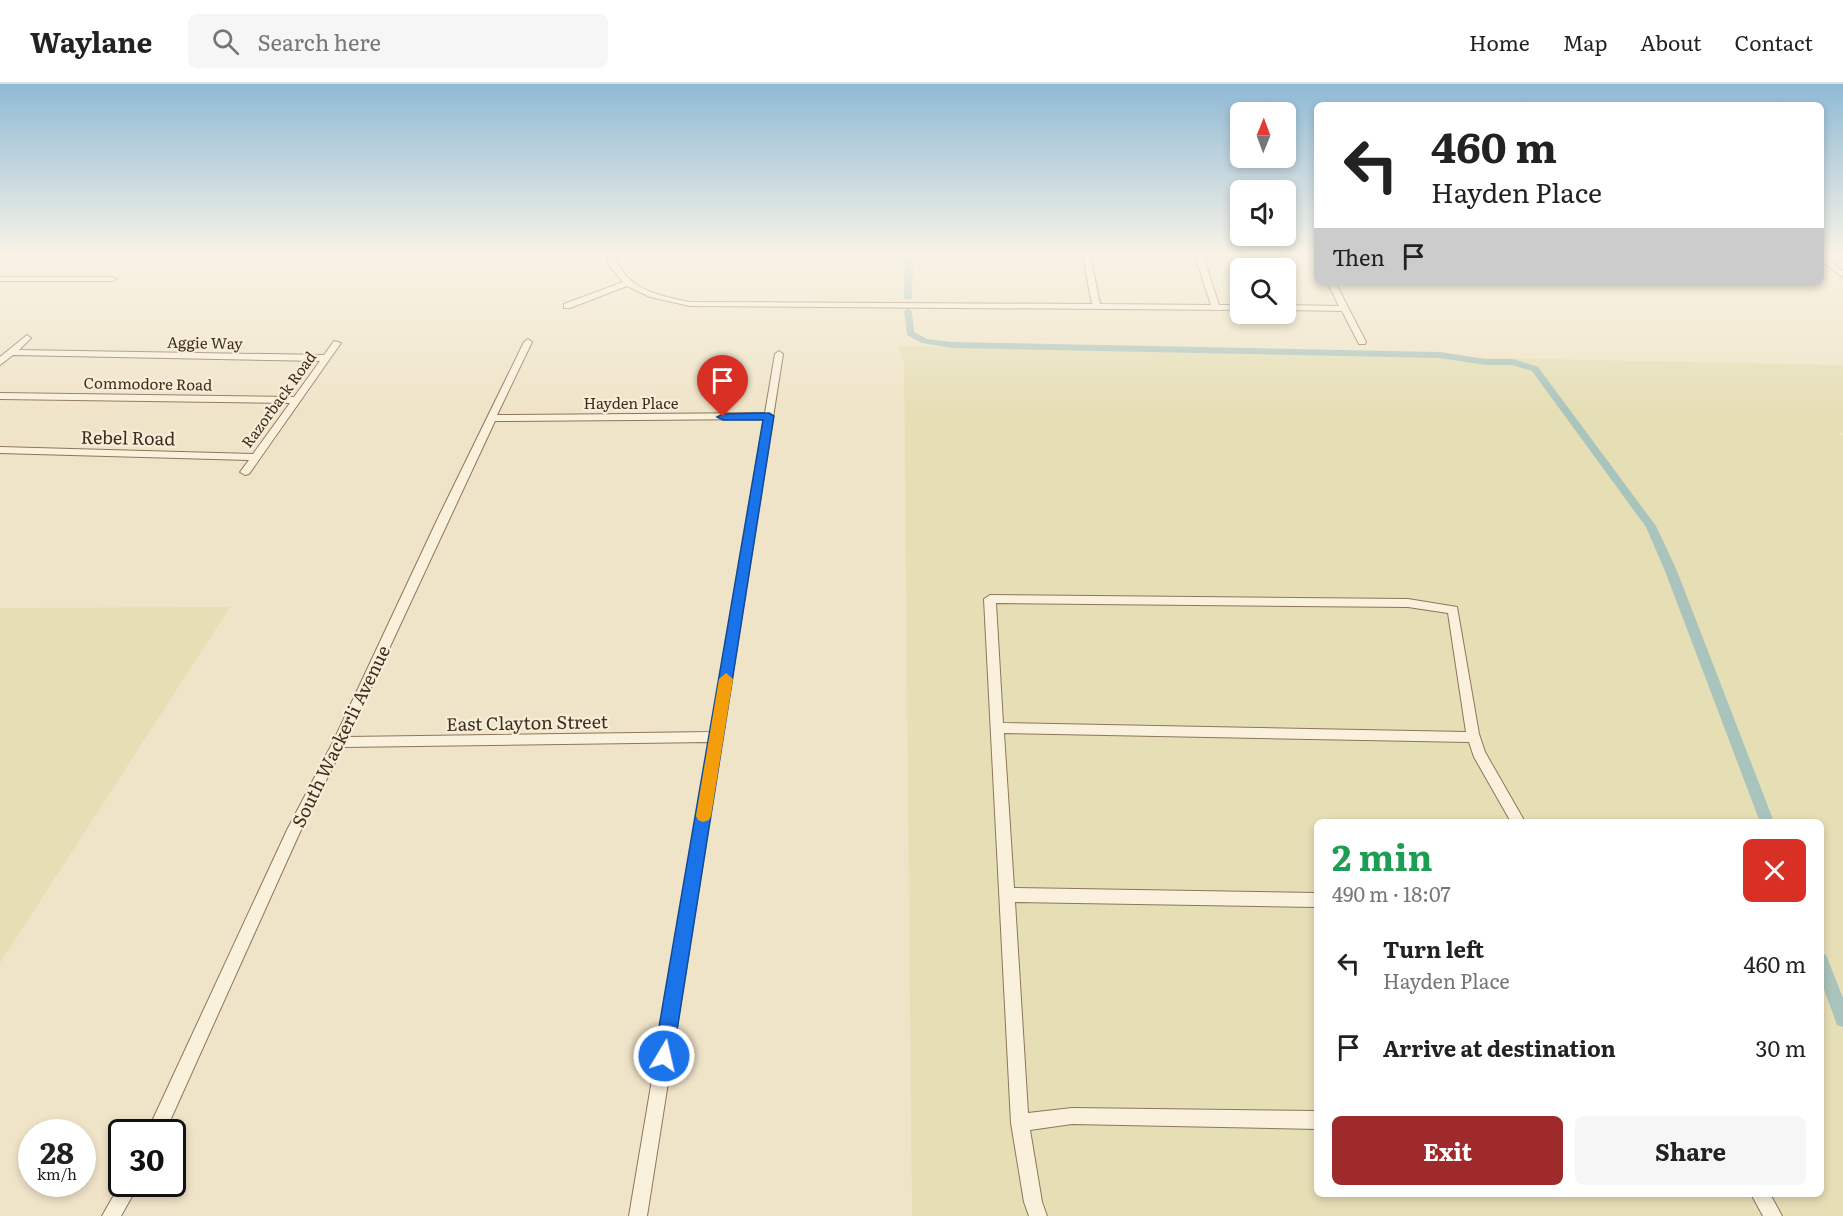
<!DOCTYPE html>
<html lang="en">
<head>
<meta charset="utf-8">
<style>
  :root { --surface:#fff; --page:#f6f6f6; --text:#222; --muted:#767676; --line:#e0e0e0; --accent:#9e2a2b }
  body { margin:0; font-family:Literata,serif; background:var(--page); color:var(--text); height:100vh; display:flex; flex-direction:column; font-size:22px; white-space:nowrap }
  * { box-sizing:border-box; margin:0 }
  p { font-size:20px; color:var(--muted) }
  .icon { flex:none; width:33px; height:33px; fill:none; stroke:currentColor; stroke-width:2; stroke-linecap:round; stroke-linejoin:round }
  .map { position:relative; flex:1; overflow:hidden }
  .panel { position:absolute; left:1314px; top:735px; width:510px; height:378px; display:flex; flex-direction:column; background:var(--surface); border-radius:9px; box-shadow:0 3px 9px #0003 }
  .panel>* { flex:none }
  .top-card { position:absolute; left:1314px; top:18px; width:510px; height:183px; border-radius:9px; box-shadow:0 3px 9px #0003; background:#fff; color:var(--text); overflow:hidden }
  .needle { width:39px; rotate:1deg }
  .controls { position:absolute; left:1230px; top:18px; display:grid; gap:12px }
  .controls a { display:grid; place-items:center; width:66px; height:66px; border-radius:9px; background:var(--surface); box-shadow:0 3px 9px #0003; font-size:30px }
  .speed { position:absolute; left:18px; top:1035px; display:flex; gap:12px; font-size:30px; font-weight:700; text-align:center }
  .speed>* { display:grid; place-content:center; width:78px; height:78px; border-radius:50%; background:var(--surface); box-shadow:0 3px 9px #0003; line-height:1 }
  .speed small { font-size:15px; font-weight:400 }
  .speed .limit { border:3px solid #111; border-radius:9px; background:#fff; color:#111 }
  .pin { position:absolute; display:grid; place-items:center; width:51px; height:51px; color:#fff; margin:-62px -26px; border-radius:50% 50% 50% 0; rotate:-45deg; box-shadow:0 0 6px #0007 }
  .pin .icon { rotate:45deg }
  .me { position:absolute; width:66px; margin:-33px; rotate:9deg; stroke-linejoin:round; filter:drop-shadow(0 0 4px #0008) }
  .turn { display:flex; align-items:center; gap:21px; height:126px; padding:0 18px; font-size:27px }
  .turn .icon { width:78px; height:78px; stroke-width:2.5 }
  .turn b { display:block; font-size:42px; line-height:51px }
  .then { display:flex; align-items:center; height:57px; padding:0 18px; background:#0003; gap:12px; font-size:22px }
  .round { display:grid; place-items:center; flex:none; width:63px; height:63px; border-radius:9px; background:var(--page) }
  .headline { display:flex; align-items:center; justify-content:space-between; height:102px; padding:0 18px }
  h1 { font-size:36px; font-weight:700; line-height:45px; color:#1e9e55 }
  .primary-button { display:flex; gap:12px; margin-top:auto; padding:12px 18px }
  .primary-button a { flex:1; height:69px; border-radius:9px; background:var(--accent); color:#fff; font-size:24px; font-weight:700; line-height:69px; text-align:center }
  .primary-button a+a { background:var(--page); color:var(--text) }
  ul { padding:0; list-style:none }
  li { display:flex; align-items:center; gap:18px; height:84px; padding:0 18px }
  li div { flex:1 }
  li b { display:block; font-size:22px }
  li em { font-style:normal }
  header { display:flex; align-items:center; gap:36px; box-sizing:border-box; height:84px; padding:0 30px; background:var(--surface); border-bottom:2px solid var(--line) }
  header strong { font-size:28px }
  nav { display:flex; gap:33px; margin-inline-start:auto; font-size:21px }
  .search { width:420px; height:54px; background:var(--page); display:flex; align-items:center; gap:15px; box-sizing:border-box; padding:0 21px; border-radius:9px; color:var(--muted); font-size:22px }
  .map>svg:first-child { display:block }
  .farmland { fill:#e6deb5; fill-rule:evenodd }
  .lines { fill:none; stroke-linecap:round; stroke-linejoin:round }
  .canal { fill:#a9c4bc; fill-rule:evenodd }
  .minor-casing { stroke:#8d765c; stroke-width:2 }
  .major-casing { stroke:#5b4430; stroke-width:1 }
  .minor { fill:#faf1dc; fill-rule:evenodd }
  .major { fill:#f3d9a0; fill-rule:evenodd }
  .route { fill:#1a73e8; stroke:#114b97; stroke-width:1.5 }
  .slow { fill:#f59e0b }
  .labels { text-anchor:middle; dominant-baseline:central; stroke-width:4.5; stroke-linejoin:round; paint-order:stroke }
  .far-street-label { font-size:15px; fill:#3d2e20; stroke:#f7eed8 }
  .street-label { font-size:18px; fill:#3d2e20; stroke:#f7eed8 }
</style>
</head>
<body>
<header>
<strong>Waylane</strong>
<div class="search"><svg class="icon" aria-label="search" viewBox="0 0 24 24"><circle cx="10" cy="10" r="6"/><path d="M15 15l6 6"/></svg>Search here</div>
<nav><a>Home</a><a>Map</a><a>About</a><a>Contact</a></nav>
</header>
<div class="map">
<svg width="1843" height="1132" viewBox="0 0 1843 1132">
  <rect width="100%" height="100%" fill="#f0e4c8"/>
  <!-- farmland -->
  <g class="farmland">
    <path d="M 899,262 L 1843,281 L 1843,349 L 1840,349 L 1843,352 L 1843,1132 L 912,1132 L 904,279 L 899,267 ZM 1317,738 L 1821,738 L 1821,1110 L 1317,1110 Z"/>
    <polygon points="230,523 0,879 0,524"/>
  </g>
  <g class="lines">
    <!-- canal -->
    <g class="canal">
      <polygon points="905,169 913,169 912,214 908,216 904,214"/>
      <polygon points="908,224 912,227 914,248 927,255 952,258 1440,268 1485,275 1513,275 1538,283 1656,442 1677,487 1774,738 1760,738 1665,487 1646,443 1532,287 1512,281 1485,281 1440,274 952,264 922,259 907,251 904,227"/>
      <polygon points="1821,869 1826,871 1843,914 1843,943 1837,941 1821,897"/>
    </g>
    <defs>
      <g id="minor">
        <path d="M 606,169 L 614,169 C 624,205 656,211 690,218 L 1092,220 L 1082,169 L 1090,169 L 1100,220 L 1211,221 L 1194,169 L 1202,169 L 1219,221 L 1240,221 L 1240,226 L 690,222 L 650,213 L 627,202 L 570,224 L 564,224 L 564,220 L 623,198 L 609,181 Z"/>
        <polygon points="1312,169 1317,169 1317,173 1314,173"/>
        <polygon points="1821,171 1843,187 1843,193 1821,177"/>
        <polygon points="0,193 113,193 117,195 113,197 0,197"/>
        <polygon points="1327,198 1335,198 1366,258 1365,260 1359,260 1342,227 1286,226 1286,221 1339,222"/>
        <polygon points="27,251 31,254 19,266 324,271 334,257 341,259 249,390 245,391 240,388 249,376 0,369 0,363 253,370 290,319 0,315 0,309 294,313 320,277 13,271 0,281 0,273"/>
        <path d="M 528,255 L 532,258 L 497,331 L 765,329 L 775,270 L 779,267 L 783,270 L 647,1132 L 629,1132 L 709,658 L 343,663 L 300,748 L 165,1048 L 147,1048 L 287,746 L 333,658 L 438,434 L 524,258 ZM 764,335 L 711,648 L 348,653 L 495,337 Z"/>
        <path d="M 990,511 L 1408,515 L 1457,523 L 1479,650 L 1485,668 L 1525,738 L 1511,738 L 1474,673 L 1469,658 L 1004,649 L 1014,804 L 1317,809 L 1317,823 L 1015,818 L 1028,1029 L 1072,1024 L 1317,1027 L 1317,1045 L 1072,1040 L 1030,1046 L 1042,1118 L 1047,1132 L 1029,1132 L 1024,1118 L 1011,1039 L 984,515 ZM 996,519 L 1408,523 L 1448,529 L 1466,648 L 1003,639 Z"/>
        <polygon points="122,1097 122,1100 139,1100 121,1132 102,1132"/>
        <polygon points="1751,1110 1770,1110 1782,1132 1763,1132"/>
      </g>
      <polygon id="major" points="2,169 13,169 0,178"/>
    </defs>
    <!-- minor casing -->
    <use href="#minor" class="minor-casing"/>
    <!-- major casing -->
    <use href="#major" class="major-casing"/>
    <!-- minor -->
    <use href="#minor" class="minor"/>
    <!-- major -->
    <use href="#major" class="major"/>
  </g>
  <!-- sky -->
  <linearGradient id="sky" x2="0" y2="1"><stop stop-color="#8fbad6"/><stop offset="0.52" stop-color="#f8f3e6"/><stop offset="1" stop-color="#f8f3e6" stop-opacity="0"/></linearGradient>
  <rect width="1843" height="327" fill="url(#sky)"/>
  <!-- route -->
  <polygon class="route" points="769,329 774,332 673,972 670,979 664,982 657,979 654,972 763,336 723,336 717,333 723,330"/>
  <!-- slow -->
  <polygon class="slow" points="726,589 733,595 711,732 709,736 703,738 698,736 696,732 719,595"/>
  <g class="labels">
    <!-- far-street labels -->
    <g class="far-street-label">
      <text transform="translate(205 258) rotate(1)">Aggie Way</text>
      <text transform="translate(148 299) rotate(1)">Commodore Road</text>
      <text transform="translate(278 315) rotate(-54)">Razorback Road</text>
      <text x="631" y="318">Hayden Place</text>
    </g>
    <!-- street labels -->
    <g class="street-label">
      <text transform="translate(128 353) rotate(1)">Rebel Road</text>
      <text transform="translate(527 638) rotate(-1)">East Clayton Street</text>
      <text transform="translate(340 652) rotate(-64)">South Wackerli Avenue</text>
    </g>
  </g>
</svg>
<div class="controls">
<a><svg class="needle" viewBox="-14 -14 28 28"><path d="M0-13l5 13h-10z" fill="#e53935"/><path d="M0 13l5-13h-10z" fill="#767676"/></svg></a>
<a><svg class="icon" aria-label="sound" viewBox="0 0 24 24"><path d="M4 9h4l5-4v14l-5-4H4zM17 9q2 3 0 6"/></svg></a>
<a><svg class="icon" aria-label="search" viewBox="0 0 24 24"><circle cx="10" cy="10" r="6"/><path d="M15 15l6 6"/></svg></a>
</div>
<div class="speed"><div>28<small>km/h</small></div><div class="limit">30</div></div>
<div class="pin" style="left:723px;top:333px;background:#d93025"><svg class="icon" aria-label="arrive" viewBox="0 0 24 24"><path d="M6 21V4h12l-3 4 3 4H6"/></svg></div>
<svg class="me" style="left:664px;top:972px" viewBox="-20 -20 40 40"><circle r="17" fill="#1a73e8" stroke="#fff" stroke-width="3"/><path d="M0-11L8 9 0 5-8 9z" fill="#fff"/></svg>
<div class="top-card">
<div class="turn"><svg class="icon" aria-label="left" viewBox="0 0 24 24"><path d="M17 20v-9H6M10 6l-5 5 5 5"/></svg><div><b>460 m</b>Hayden Place</div></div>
<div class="then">Then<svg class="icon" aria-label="arrive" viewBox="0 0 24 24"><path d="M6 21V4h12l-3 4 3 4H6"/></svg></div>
</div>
<section class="panel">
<div class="headline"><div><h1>2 min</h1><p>490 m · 18:07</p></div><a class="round" style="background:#d93025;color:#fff"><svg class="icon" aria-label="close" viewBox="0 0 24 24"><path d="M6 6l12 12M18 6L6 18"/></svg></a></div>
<ul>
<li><svg class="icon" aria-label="left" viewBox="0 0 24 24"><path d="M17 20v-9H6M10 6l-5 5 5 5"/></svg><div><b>Turn left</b><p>Hayden Place</p></div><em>460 m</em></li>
<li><svg class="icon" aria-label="arrive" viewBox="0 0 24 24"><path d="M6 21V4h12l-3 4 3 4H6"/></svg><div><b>Arrive at destination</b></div><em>30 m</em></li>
</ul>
<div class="primary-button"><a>Exit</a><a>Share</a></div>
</section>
</div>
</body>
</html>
